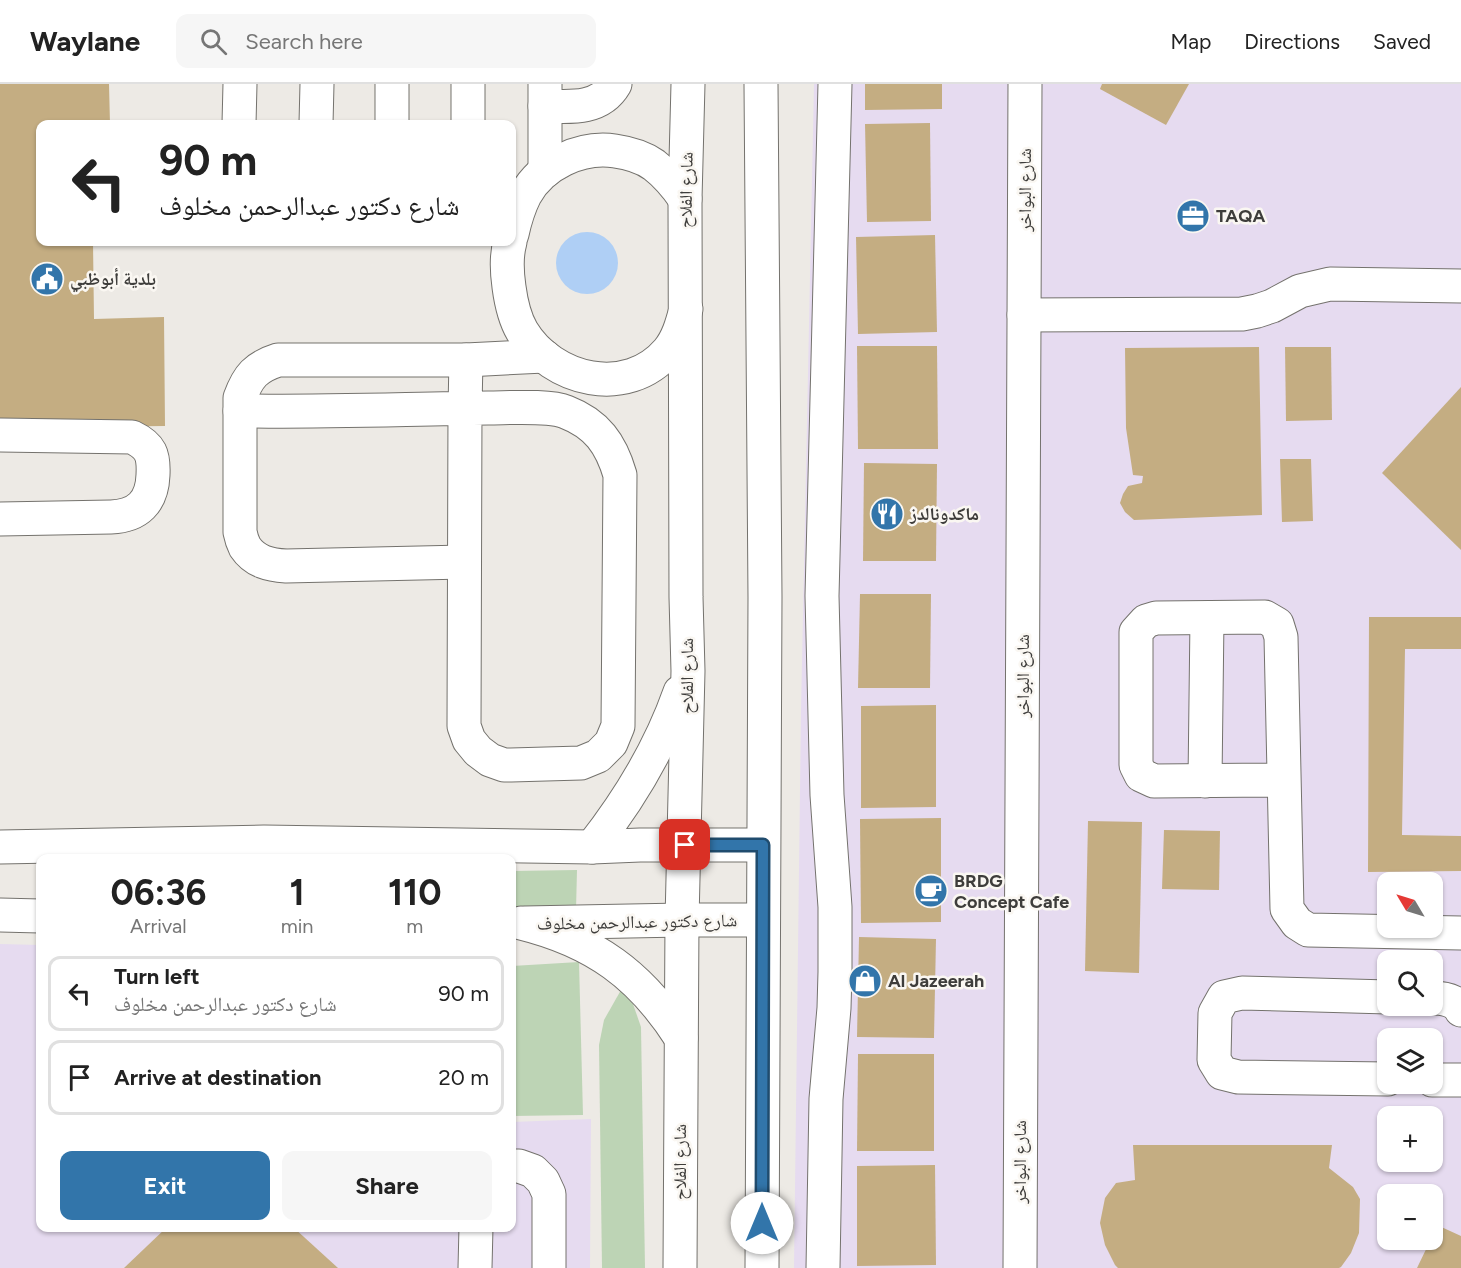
<!DOCTYPE html>
<html lang="en">
<head>
<meta charset="utf-8">
<style>
  :root { --surface:#fff; --page:#f6f6f6; --text:#222; --muted:#767676; --line:#e0e0e0; --accent:#3275aa }
  body { margin:0; font-family:Figtree,"Noto Naskh Arabic",sans-serif; background:var(--page); color:var(--text); height:100vh; display:flex; flex-direction:column; font-size:22px; white-space:nowrap }
  * { box-sizing:border-box; margin:0 }
  p { font-size:20px; color:var(--muted) }
  .icon { flex:none; width:33px; height:33px; fill:none; stroke:currentColor; stroke-width:2; stroke-linecap:round; stroke-linejoin:round }
  .map { position:relative; flex:1; overflow:hidden }
  .sheet { position:absolute; left:36px; top:770px; width:480px; height:378px; display:flex; flex-direction:column; background:var(--surface); border-radius:12px; box-shadow:0 2px 4px #0004 }
  .sheet>* { flex:none }
  .top-card { position:absolute; left:36px; top:36px; width:480px; height:126px; border-radius:12px; box-shadow:0 2px 4px #0004; background:#fff; color:var(--text); overflow:hidden }
  .needle { width:39px; rotate:308deg }
  .tools { position:absolute; left:1377px; top:788px; display:grid; gap:12px }
  .tools a { display:grid; place-items:center; width:66px; height:66px; border-radius:12px; background:var(--surface); box-shadow:0 2px 4px #0004; font-size:30px }
  .pin { position:absolute; display:grid; place-items:center; width:51px; height:51px; color:#fff; margin:-26px; border-radius:12px; box-shadow:0 3px 9px #0006 }
  .me { position:absolute; width:66px; margin:-33px; rotate:0deg; stroke-linejoin:round; filter:drop-shadow(0 0 4px #0008) }
  .turn { display:flex; align-items:center; gap:21px; height:126px; padding:0 24px; font-size:27px }
  .turn .icon { width:78px; height:78px; stroke-width:2.5 }
  .turn b { display:block; font-size:42px; line-height:51px }
  .eta { display:flex; justify-content:space-evenly; align-items:center; height:102px; text-align:center }
  .eta b { font-size:36px; font-weight:700; line-height:42px }
  .primary-button { display:flex; gap:12px; margin-top:auto; padding:12px 24px }
  .primary-button a { flex:1; height:69px; border-radius:12px; background:var(--accent); color:#fff; font-size:24px; font-weight:700; line-height:69px; text-align:center }
  .primary-button a+a { background:var(--page); color:var(--text) }
  ul { padding:0; list-style:none }
  li { display:flex; align-items:center; gap:18px; height:75px; margin:0 12px 9px; padding:0 12px; border:3px solid var(--line); border-radius:12px }
  li div { flex:1 }
  li b { display:block; font-size:22px }
  li em { font-style:normal }
  header { display:flex; align-items:center; gap:36px; box-sizing:border-box; height:84px; padding:0 30px; background:var(--surface); border-bottom:2px solid var(--line) }
  header strong { font-size:28px }
  nav { display:flex; gap:33px; margin-inline-start:auto; font-size:21px }
  .search { width:420px; height:54px; background:var(--page); display:flex; align-items:center; gap:15px; box-sizing:border-box; padding:0 21px; border-radius:12px; color:var(--muted); font-size:22px }
  .map>svg:first-child { display:block }
  .commercial { fill:#e6dbf0; fill-rule:evenodd }
  .green { fill:#bdd4b5 }
  .water { fill:#afcff5 }
  .building { fill:#c4ad82 }
  .lines { fill:none; stroke-linecap:round; stroke-linejoin:round }
  .minor-casing { stroke:#74726d; stroke-width:35 }
  .major-casing { stroke:#74726d; stroke-width:35 }
  .minor { stroke:#fff; stroke-width:33 }
  .major { stroke:#fff; stroke-width:33 }
  .route-casing { stroke:#204c6e; stroke-width:15 }
  .route { stroke:#3275aa; stroke-width:10 }
  .labels { text-anchor:middle; dominant-baseline:central; stroke-width:5; stroke-linejoin:round; paint-order:stroke }
  .street-label { font-size:18px; fill:#3e3d3b; stroke:#faf7f2 }
  .poi-label { font-size:18px; font-weight:bold; fill:#3e3d3b; stroke:#faf7f2; text-anchor:start }
</style>
</head>
<body>
<header>
<strong>Waylane</strong>
<div class="search"><svg class="icon" aria-label="search" viewBox="0 0 24 24"><circle cx="10" cy="10" r="6"/><path d="M15 15l6 6"/></svg>Search here</div>
<nav><a>Map</a><a>Directions</a><a>Saved</a></nav>
</header>
<div class="map">
<svg width="1461" height="1184" viewBox="0 0 1461 1184">
  <rect width="100%" height="100%" fill="#edeae5"/>
  <!-- commercial -->
  <g class="commercial">
    <path d="M 814,0 L 1461,0 L 1461,1184 L 794,1184 L 801,627 ZM 1388,798 L 1432,798 L 1432,843 L 1388,843 ZM 1388,876 L 1432,876 L 1432,921 L 1388,921 ZM 1388,954 L 1432,954 L 1432,999 L 1388,999 ZM 1388,1032 L 1432,1032 L 1432,1077 L 1388,1077 ZM 1388,1110 L 1432,1110 L 1432,1155 L 1388,1155 Z"/>
    <polygon points="0,860 40,861 40,1143 512,1143 512,1038 591,1035 590,1184 0,1184"/>
  </g>
  <!-- green -->
  <g class="green">
    <polygon points="577,786 576,826 512,823 512,787"/>
    <polygon points="579,878 583,1031 512,1032 512,882"/>
    <polygon points="621,906 633,920 641,943 645,1184 602,1184 599,961 604,936"/>
  </g>
  <!-- water -->
  <circle class="water" cx="587" cy="179" r="31"/>
  <!-- building -->
  <g class="building">
    <polygon points="0,0 109,0 110,40 40,40 40,158 93,158 94,235 164,233 165,342 0,344"/>
    <polygon points="865,0 942,0 942,25 865,26"/>
    <polygon points="1102,0 1189,0 1166,41 1100,5"/>
    <polygon points="930,39 931,137 867,138 865,40"/>
    <polygon points="935,151 937,248 858,250 856,153"/>
    <polygon points="857,262 937,262 938,365 858,365"/>
    <polygon points="1259,263 1262,431 1134,436 1125,428 1120,419 1123,410 1128,402 1142,399 1143,392 1133,391 1126,344 1125,264"/>
    <polygon points="1285,263 1331,263 1332,336 1286,337"/>
    <polygon points="1461,303 1461,466 1382,389"/>
    <polygon points="1280,375 1311,375 1313,437 1282,438"/>
    <polygon points="864,379 937,380 936,477 863,477"/>
    <polygon points="860,510 931,510 930,604 858,604"/>
    <polygon points="1369,533 1461,533 1461,565 1405,565 1402,751 1461,752 1461,787 1368,788"/>
    <polygon points="936,621 936,723 861,724 861,622"/>
    <polygon points="941,734 941,838 861,839 860,735"/>
    <polygon points="1088,737 1142,738 1139,889 1085,887"/>
    <polygon points="1164,746 1220,747 1219,806 1162,805"/>
    <polygon points="859,853 936,855 934,954 857,953"/>
    <polygon points="858,970 934,970 934,1067 857,1067"/>
    <polygon points="1133,1061 1332,1061 1329,1084 1353,1103 1360,1115 1359,1149 1351,1169 1341,1183 1339,1184 1118,1184 1115,1181 1105,1161 1100,1139 1105,1114 1116,1099 1135,1096"/>
    <polygon points="935,1081 936,1181 857,1182 857,1082"/>
    <polygon points="1437,1141 1461,1152 1461,1184 1417,1184 1431,1155 1432,1155 1432,1152"/>
    <polygon points="167,1143 293,1143 338,1184 124,1184"/>
  </g>
  <g class="lines">
    <defs>
      <g id="minor">
        <polyline points="392,0 392,40"/>
        <polyline points="545,0 545,87"/>
        <path d="M 545,22 C 570,23 600,26 615,0"/>
        <polyline points="239,40 240,0"/>
        <polyline points="316,40 317,0"/>
        <polyline points="468,40 468,0"/>
        <path d="M 512,150 C 515,136 519,123 525,111 C 542,80 581,62 615,67 C 629,69 643,73 654,81 C 667,91 676,102 685,115"/>
        <path d="M 510,158 C 506,172 507,189 509,203 C 511,218 515,235 522,247 C 552,297 627,315 668,267 C 678,255 682,240 686,225"/>
        <polyline points="1024,231 1242,230 1257,227 1272,222 1300,207 1330,200 1461,202"/>
        <path d="M 240,327 C 323,328 406,325 488,324 C 508,324 549,321 566,328 C 597,340 611,360 620,391 L 618,642 L 611,659 L 598,672 L 581,679 L 511,681 L 504,681 L 490,676 L 478,667 L 469,656 L 464,642 L 465,324 L 466,276"/>
        <path d="M 0,351 L 132,353 C 151,362 154,371 153,391 C 152,418 138,432 111,433 L 0,435"/>
        <path d="M 464,478 L 286,482 C 270,481 255,478 245,463 C 243,459 241,453 240,448 L 240,314 C 248,292 256,283 278,276 L 466,276 L 544,272"/>
        <polyline points="1284,696 1154,697 1141,691 1136,681 1136,548 1146,537 1156,534 1265,533 1277,540 1281,553 1287,825 1297,839 1308,846 1461,849"/>
        <polyline points="1205,697 1207,534"/>
        <polyline points="0,763 264,758 592,763 640,761 763,761"/>
        <polyline points="0,831 40,832"/>
        <polyline points="525,839 682,836 763,836"/>
        <polyline points="1388,913 1242,909 1224,913 1215,929 1214,976 1222,989 1238,993 1388,995"/>
        <path d="M 1432,914 C 1443,914 1456,916 1461,926"/>
        <polyline points="1432,996 1461,996"/>
        <polyline points="512,1082 519,1082 533,1087 543,1097 549,1110 549,1184"/>
        <polyline points="475,1184 476,1143"/>
        <polyline points="823,1184 826,1015 834,924 835,888 835,823 827,711 822,512 835,0"/>
        <polyline points="1020,1184 1025,0"/>
      </g>
      <g id="major">
        <polyline points="761,0 765,513 762,1184"/>
        <path d="M 592,763 C 629,716 660,665 680,608"/>
        <path d="M 521,839 C 594,857 641,891 681,954"/>
        <polyline points="680,1184 682,836 688,587 686,513 685,115 688,0"/>
      </g>
    </defs>
    <!-- minor casing -->
    <use href="#minor" class="minor-casing"/>
    <!-- major casing -->
    <use href="#major" class="major-casing"/>
    <!-- minor -->
    <use href="#minor" class="minor"/>
    <!-- major -->
    <use href="#major" class="major"/>
  </g>
  <g class="lines">
    <defs>
      <polyline id="route" points="685,761 763,761 762,1139"/>
    </defs>
    <!-- route casing -->
    <use href="#route" class="route-casing"/>
    <!-- route -->
    <use href="#route" class="route"/>
  </g>
  <!-- icons -->
  <defs>
    <symbol id="office-disc" viewBox="-11 -11 22 22"><circle r="9.5" fill="#3275aa" stroke="#faf7f2"/><path d="M-6-3h4V-5.5h4V-3h4V5H-6ZM-1-4.5V-3h2v-1.5ZM-6 0V1H6V0Z" fill="#fff"/></symbol>
    <symbol id="civic-disc" viewBox="-11 -11 22 22"><circle r="9.5" fill="#3275aa" stroke="#faf7f2"/><path d="M-.6-6.5H3V-4.5H.6V-3L4-1V1h2V6H-6V1h2V-1L-.6-3ZM-1.2 2.5V6h2.4V2.5Z" fill="#fff"/></symbol>
    <symbol id="restaurant-disc" viewBox="-11 -11 22 22"><circle r="9.5" fill="#3275aa" stroke="#faf7f2"/><path d="M-5-6h1v4h1v-4h1v4h1v-4h1v5L-1.5 .5V6h-2V.5L-5-1ZM5-6V6H3V1.5H1.5Q1.5-4 5-6Z" fill="#fff"/></symbol>
    <symbol id="cafe-disc" viewBox="-11 -11 22 22"><circle r="9.5" fill="#3275aa" stroke="#faf7f2"/><path d="M-5.5-4.5H6V0H3Q3 3.5 0 3.5H-2.5Q-5.5 3.5-5.5 0ZM3-3.2v2h1.7v-2ZM-6 4.5H4V6H-6Z" fill="#fff"/></symbol>
    <symbol id="shop-disc" viewBox="-11 -11 22 22"><circle r="9.5" fill="#3275aa" stroke="#faf7f2"/><path d="M-5-2.5h2.3a2.7 3.5 0 0 1 5.4 0H5L5.5 6h-11ZM-1.5-2.5h3a1.5 2.3 0 0 0-3 0Z" fill="#fff"/></symbol>
  </defs>
  <g fill-rule="evenodd">
    <use href="#office-disc" x="1174" y="113" width="38" height="38"/>
    <use href="#civic-disc" x="28" y="176" width="38" height="38"/>
    <use href="#restaurant-disc" x="868" y="411" width="38" height="38"/>
    <use href="#cafe-disc" x="912" y="788" width="38" height="38"/>
    <use href="#shop-disc" x="846" y="878" width="38" height="38"/>
  </g>
  <g class="labels">
    <!-- street labels -->
    <g class="street-label">
      <text transform="translate(686 106) rotate(-89)">شارع الفلاح</text>
      <text transform="translate(1025 106) rotate(-90)">شارع البواخر</text>
      <text transform="translate(687 592) rotate(-90)">شارع الفلاح</text>
      <text transform="translate(1023 592) rotate(-90)">شارع البواخر</text>
      <text transform="translate(637 838) rotate(-1)">شارع دكتور عبدالرحمن مخلوف</text>
      <text transform="translate(680 1078) rotate(-90)">شارع الفلاح</text>
      <text transform="translate(1020 1078) rotate(-90)">شارع البواخر</text>
    </g>
    <!-- poi labels -->
    <g class="poi-label">
      <text x="1216" y="132">TAQA</text>
      <text x="70" y="195">بلدية أبوظبي</text>
      <text x="910" y="430">ماكدونالدز</text>
      <text x="954" y="797">BRDG<tspan x="954" dy="21">Concept Cafe</tspan></text>
      <text x="888" y="897">Al Jazeerah</text>
    </g>
  </g>
</svg>
<div class="tools">
<a><svg class="needle" viewBox="-14 -14 28 28"><path d="M0-13l5 13h-10z" fill="#e53935"/><path d="M0 13l5-13h-10z" fill="#767676"/></svg></a>
<a><svg class="icon" aria-label="search" viewBox="0 0 24 24"><circle cx="10" cy="10" r="6"/><path d="M15 15l6 6"/></svg></a>
<a><svg class="icon" aria-label="layers" viewBox="0 0 24 24"><path d="M12 4l9 5-9 5-9-5zM3 14l9 5 9-5"/></svg></a>
<a>+</a>
<a>−</a>
</div>
<div class="pin" style="left:685px;top:761px;background:#d93025"><svg class="icon" aria-label="arrive" viewBox="0 0 24 24"><path d="M6 21V4h12l-3 4 3 4H6"/></svg></div>
<svg class="me" style="left:762px;top:1139px" viewBox="-20 -20 40 40"><circle r="19" fill="#fff"/><path d="M0-13L10 11 0 6-10 11z" fill="#3275aa"/></svg>
<div class="top-card">
<div class="turn"><svg class="icon" aria-label="left" viewBox="0 0 24 24"><path d="M17 20v-9H6M10 6l-5 5 5 5"/></svg><div><b>90 m</b>شارع دكتور عبدالرحمن مخلوف</div></div>
</div>
<section class="sheet">
<div class="eta">
<div><b>06:36</b><p>Arrival</p></div>
<div><b>1</b><p>min</p></div>
<div><b>110</b><p>m</p></div>
</div>
<ul>
<li><svg class="icon" aria-label="left" viewBox="0 0 24 24"><path d="M17 20v-9H6M10 6l-5 5 5 5"/></svg><div><b>Turn left</b><p>شارع دكتور عبدالرحمن مخلوف</p></div><em>90 m</em></li>
<li><svg class="icon" aria-label="arrive" viewBox="0 0 24 24"><path d="M6 21V4h12l-3 4 3 4H6"/></svg><div><b>Arrive at destination</b></div><em>20 m</em></li>
</ul>
<div class="primary-button"><a>Exit</a><a>Share</a></div>
</section>
</div>
</body>
</html>
